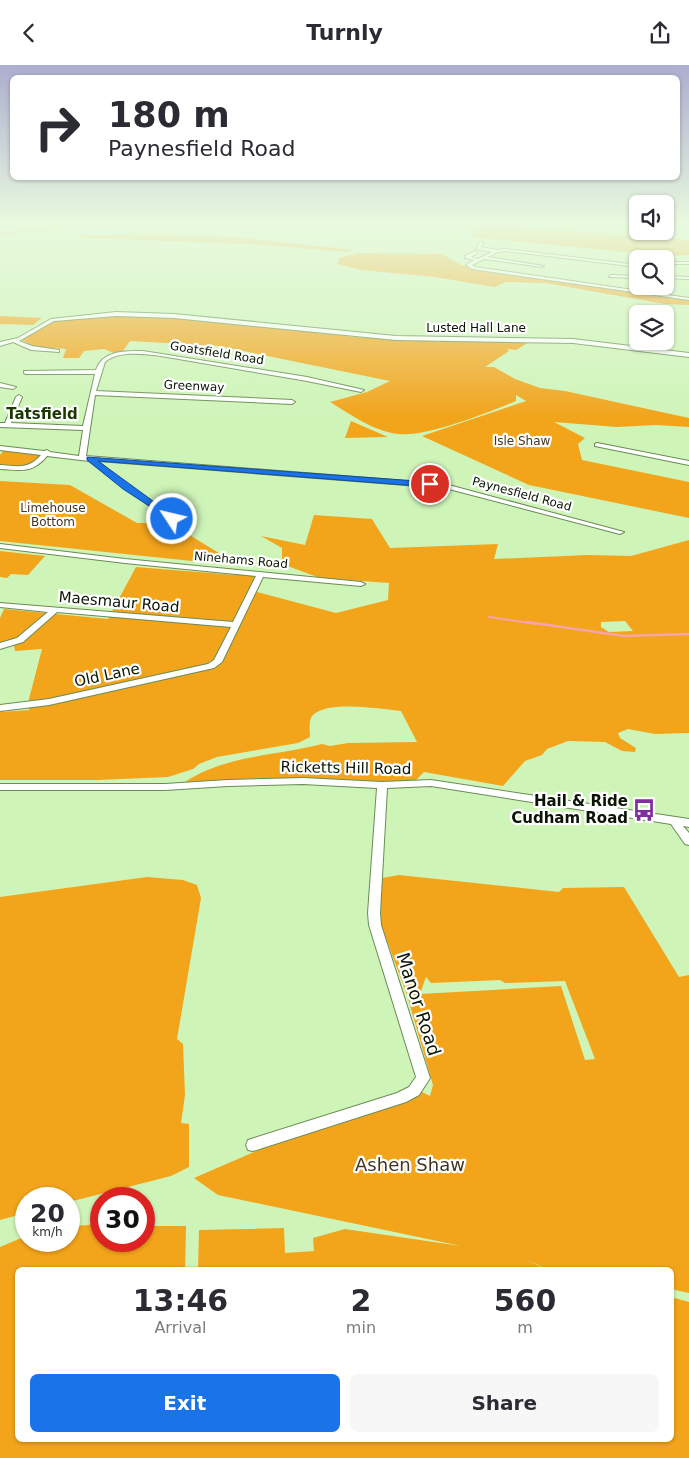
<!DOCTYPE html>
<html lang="en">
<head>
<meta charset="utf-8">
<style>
  :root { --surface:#fff; --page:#f7f7f7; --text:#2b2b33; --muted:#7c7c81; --accent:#1a73e8 }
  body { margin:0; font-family:"DejaVu Sans",sans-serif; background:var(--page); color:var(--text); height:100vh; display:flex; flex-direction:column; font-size:19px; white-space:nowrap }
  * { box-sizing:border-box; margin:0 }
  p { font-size:16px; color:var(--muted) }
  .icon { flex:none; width:28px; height:28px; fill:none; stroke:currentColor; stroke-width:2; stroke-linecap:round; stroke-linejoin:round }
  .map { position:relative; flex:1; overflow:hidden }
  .panel { position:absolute; left:15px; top:1202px; width:659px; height:175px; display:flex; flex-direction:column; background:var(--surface); border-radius:8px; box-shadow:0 1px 4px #0004 }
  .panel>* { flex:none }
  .top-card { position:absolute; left:10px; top:10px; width:670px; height:105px; border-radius:8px; box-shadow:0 1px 4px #0004; background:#fff; color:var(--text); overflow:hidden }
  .fabs { position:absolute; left:629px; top:130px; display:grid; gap:10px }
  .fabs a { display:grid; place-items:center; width:45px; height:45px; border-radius:8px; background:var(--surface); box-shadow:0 1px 4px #0004; font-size:25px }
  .speed { position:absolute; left:15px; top:1122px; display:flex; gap:10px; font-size:25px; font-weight:700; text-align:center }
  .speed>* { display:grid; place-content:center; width:65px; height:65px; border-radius:50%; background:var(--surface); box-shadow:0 1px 4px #0004; line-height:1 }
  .speed small { font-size:12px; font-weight:400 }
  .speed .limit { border:8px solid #d22; background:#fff; color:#111 }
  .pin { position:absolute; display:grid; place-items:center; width:42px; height:42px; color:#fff; margin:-21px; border:2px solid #fff; border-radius:50%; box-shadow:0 1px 5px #0007 }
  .me { position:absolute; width:55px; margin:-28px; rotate:305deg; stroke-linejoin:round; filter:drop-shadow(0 0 4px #0008) }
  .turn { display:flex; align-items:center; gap:18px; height:105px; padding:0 15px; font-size:22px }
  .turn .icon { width:65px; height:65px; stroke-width:2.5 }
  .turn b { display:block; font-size:35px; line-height:42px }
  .eta { display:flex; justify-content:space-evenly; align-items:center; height:85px; text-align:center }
  .eta b { font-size:30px; font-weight:600; line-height:35px }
  .button { display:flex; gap:10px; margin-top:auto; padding:10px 15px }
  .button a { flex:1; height:58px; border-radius:8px; background:var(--accent); color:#fff; font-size:20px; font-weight:600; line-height:58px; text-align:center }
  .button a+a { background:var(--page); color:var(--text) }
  header { display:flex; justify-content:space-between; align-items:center; height:65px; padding:0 15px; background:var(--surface); font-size:22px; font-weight:600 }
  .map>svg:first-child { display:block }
  .green { fill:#f2a41b; fill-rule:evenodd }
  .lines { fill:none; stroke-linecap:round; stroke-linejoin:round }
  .stream-far1 { stroke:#f6a3aa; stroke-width:2 }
  .stream { stroke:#f6a3aa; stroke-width:2.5 }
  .minor-casing { stroke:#6a8c54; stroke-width:2 }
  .minor { fill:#fff; fill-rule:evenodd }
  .route { fill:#1a73e8; stroke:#114b97 }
  .labels { text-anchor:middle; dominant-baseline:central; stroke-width:4.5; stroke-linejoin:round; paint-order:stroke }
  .far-street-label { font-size:12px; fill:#091502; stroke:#fff }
  .far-park-label { font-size:12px; fill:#443521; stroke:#fff }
  .far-quarter-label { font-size:15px; font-weight:bold; fill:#1a3800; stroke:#fff }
  .street-label { font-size:15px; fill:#091502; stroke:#fff }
  .poi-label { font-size:15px; font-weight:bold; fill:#091502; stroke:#fff; text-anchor:end }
  .near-street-label { font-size:18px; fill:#091502; stroke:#fff }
  .near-park-label { font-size:18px; fill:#443521; stroke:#fff }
</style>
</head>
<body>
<header><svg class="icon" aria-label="back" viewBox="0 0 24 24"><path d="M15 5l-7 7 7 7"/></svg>Turnly<svg class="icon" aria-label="share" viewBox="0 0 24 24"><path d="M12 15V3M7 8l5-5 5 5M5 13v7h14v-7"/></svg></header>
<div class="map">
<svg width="689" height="1393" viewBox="0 0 689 1393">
  <rect width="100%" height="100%" fill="#cff4b8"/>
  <!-- green -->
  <g class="green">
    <polygon points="87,157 119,157 0,170 0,168"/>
    <polygon points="468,157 520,157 521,162 689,175 689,190 667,191 471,172 475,164 458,159"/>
    <polygon points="159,169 233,172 353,185 347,187 250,179 82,173 83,170"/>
    <polygon points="359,188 442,189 461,200 653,231 689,235 689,240 665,239 545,218 505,217 495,222 435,212 361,205 337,199 339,193"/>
    <path d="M 117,250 L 172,251 L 355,272 L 438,275 L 435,277 L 441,277 L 441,275 L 531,276 L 516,285 L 507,284 L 509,286 L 485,302 L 494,302 L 515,314 L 540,323 L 565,326 L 689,353 L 689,362 L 656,360 L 617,362 L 554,357 L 585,373 L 578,379 L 582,395 L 689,417 L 689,453 L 529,420 L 422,371 L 526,336 L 516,330 L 516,336 C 489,347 427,372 399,369 C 374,367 350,349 330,337 L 367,327 L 390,316 L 219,281 L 130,276 L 123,286 L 114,288 L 104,284 L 84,286 L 79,293 L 63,293 L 66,284 L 35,282 L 22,275 L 55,255 Z"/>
    <polygon points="0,251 42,253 33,260 0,259"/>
    <polygon points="351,356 388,372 345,373"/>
    <polygon points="3,386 40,390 41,391 29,402 0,400 0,390"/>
    <polygon points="0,416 70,420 137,458 170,458 240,501 0,476"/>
    <path d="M 314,450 L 372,454 L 390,483 L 498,479 L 494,494 L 588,490 L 631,491 L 689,475 L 689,668 L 655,669 L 628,664 L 618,668 L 620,673 L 636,683 L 635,687 L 622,686 L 605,677 L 568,676 L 547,684 L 542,690 L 525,696 L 503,721 L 424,707 L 416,715 L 406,717 L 263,713 L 185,717 C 226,690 276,691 322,679 L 330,681 L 348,678 L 417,677 L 401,646 C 381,644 328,635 313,650 C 308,655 310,665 310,672 L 298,678 L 217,692 L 199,699 L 193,704 L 168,712 L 98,715 L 0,715 L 0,647 L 29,645 L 29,634 L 42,584 L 15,586 L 14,581 L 7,577 L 0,579 L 0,553 L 4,544 L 108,554 L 136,502 L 235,510 L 261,508 L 257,527 L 336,548 L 388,535 L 389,518 L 320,513 L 282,499 L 282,483 L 261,471 L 305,480 ZM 625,556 L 633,566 L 609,567 L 601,562 L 601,557 Z"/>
    <polygon points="0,486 45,491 28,510 11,509 7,513 0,512"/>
    <path d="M 399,810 L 559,827 L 563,823 L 624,822 L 679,912 L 689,910 L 689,1228 L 671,1224 L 671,1205 L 578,1205 L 563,1202 L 572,1205 L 549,1205 L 525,1194 L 547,1205 L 198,1205 L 199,1165 L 284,1163 L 285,1188 L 314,1186 L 313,1173 L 345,1164 L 461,1181 L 218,1130 L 194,1113 L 254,1087 L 414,1023 L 430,1031 L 433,1020 L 407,930 L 380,857 L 382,813 ZM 426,912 L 431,918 L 500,915 L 505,918 L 565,916 L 595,994 L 585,995 L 561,921 L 420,929 Z"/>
    <polygon points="147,812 183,815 197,820 201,833 177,974 183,979 185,1030 181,1058 189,1059 189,1102 171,1111 69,1137 69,1134 26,1134 26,1148 0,1155 0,832"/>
    <polygon points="101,1154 101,1176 144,1176 144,1161 186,1161 185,1205 18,1205 18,1375 671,1375 671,1232 689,1237 689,1393 0,1393 0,1182 26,1171 26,1176 69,1176 69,1161 89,1160"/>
  </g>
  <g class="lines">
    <!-- stream-far1 -->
    <polyline class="stream-far1" points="489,552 536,559"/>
    <!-- stream -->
    <polyline class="stream" points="527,557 624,571 689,569"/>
    <defs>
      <g id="minor">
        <polygon points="480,177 484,178 481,182 497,185 506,184 638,200 638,202 506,186 498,187 488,192 544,201 542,202 484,194 472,200 475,202 689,233 689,235 472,204 466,200 474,195 465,193 465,191 475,186 477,188 471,192 478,194 492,187 476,184"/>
        <rect x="665" y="197" width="24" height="2"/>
        <polygon points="611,210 638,211 638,213 609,212"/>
        <polygon points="665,211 689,212 689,214 665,213"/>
        <polygon points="116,247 174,249 396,271 573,274 689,288 689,292 573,278 396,275 174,253 116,251 54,256 19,276 32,281 59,285 59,287 31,285 13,277 0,281 0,277 18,273 51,254"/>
        <path d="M 143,286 L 307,312 L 364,325 L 361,327 L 307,316 L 161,291 C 144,289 119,285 105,297 L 96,326 L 292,335 L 295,337 L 292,339 L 95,330 L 86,391 L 445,419 L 624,467 L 620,469 L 445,423 L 98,396 L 128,421 L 175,452 L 175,456 L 172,456 L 124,423 L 89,396 L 47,391 C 32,409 21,405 0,404 L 0,400 C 18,401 28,405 41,390 L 0,385 L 0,381 L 44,386 L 47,385 L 50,387 L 79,391 L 83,365 L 0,362 L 0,358 L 5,358 L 16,332 L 19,330 L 22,332 L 11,358 L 83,361 L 95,309 L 26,309 L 24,308 L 24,306 L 96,305 C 103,285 125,286 143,286 Z"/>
        <polygon points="0,318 16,322 13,324 0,322"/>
        <polygon points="597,378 689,396 689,400 595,381 595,379"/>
        <polygon points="0,479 125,494 361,517 365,519 361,521 263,512 222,597 214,603 49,640 0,646 0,640 49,634 208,599 214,595 231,562 57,547 23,577 0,584 0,578 17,573 48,547 0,542 0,538 233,557 256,511 125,498 0,483"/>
        <polygon points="303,713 382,717 431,715 689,754 689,762 683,761 689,768 689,780 685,779 671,759 431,721 387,723 380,848 381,860 430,1013 419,1030 406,1037 253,1086 248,1085 246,1080 248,1075 397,1028 409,1022 416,1012 369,860 368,848 377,723 303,719 228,721 165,725 0,725 0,719 165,719 228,715"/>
      </g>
    </defs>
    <!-- minor casing -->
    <use href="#minor" class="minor-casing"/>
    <!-- minor -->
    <use href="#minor" class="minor"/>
  </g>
  <!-- sky -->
  <linearGradient id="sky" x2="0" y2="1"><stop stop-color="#adadcf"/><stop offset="0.45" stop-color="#e9fadf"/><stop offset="1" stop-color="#e9fadf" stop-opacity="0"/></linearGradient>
  <rect width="689" height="352" fill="url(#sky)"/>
  <!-- route -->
  <polygon class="route" points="87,392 430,417 434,419 430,422 98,396 175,452 176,454 172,456 123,424 87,395"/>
  <!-- icons -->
  <defs>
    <symbol id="bus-bare" viewBox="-9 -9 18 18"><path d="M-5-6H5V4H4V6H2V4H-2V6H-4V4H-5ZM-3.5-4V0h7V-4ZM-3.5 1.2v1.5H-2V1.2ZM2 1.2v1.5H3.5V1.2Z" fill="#7e30a0" stroke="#fff" stroke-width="2.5" paint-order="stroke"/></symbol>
  </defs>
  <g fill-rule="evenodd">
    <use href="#bus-bare" x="628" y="729" width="32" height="32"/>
  </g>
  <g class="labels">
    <!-- far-street labels -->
    <g class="far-street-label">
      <text x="476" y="263">Lusted Hall Lane</text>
      <text transform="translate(217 288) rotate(9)">Goatsfield Road</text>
      <text transform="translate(194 321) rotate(3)">Greenway</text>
      <text transform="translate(522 429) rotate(15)">Paynesfield Road</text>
      <text transform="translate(241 495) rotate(5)">Ninehams Road</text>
    </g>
    <!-- far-park labels -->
    <g class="far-park-label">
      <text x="522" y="376">Isle Shaw</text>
      <text x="53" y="443">Limehouse<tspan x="53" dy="14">Bottom</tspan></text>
    </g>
    <!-- far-quarter labels -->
    <g class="far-quarter-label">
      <text x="42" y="349">Tatsfield</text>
    </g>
    <!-- street labels -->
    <g class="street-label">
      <text transform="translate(119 537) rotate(5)">Maesmaur Road</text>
      <text transform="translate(107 610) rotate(-12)">Old Lane</text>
      <text transform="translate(346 703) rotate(1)">Ricketts Hill Road</text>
    </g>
    <!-- poi labels -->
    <g class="poi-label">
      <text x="628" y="736">Hail &amp; Ride<tspan x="628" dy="17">Cudham Road</tspan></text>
    </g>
    <!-- near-street labels -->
    <g class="near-street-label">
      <text transform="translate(419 939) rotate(72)">Manor Road</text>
    </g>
    <!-- near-park labels -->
    <g class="near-park-label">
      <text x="410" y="1099">Ashen Shaw</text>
    </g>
  </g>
</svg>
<div class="fabs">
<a><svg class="icon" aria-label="sound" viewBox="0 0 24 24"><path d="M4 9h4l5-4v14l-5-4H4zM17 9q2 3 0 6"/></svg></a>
<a><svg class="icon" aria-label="search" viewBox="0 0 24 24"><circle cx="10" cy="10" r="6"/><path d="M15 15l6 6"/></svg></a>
<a><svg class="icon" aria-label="layers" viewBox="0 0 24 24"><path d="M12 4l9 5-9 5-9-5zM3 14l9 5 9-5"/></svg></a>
</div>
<div class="speed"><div>20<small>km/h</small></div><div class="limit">30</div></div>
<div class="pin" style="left:430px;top:419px;background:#d93025"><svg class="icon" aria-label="arrive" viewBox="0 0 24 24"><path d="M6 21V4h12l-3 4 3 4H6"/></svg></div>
<svg class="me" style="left:172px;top:454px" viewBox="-20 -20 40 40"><circle r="17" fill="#1a73e8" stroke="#fff" stroke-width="3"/><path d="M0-11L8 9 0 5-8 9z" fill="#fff"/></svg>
<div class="top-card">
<div class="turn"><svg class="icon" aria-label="right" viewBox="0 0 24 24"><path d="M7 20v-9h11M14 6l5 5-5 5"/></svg><div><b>180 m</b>Paynesfield Road</div></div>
</div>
<section class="panel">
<div class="eta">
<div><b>13:46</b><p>Arrival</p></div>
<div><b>2</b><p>min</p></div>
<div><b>560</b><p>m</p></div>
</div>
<div class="button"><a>Exit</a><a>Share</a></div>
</section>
</div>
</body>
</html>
